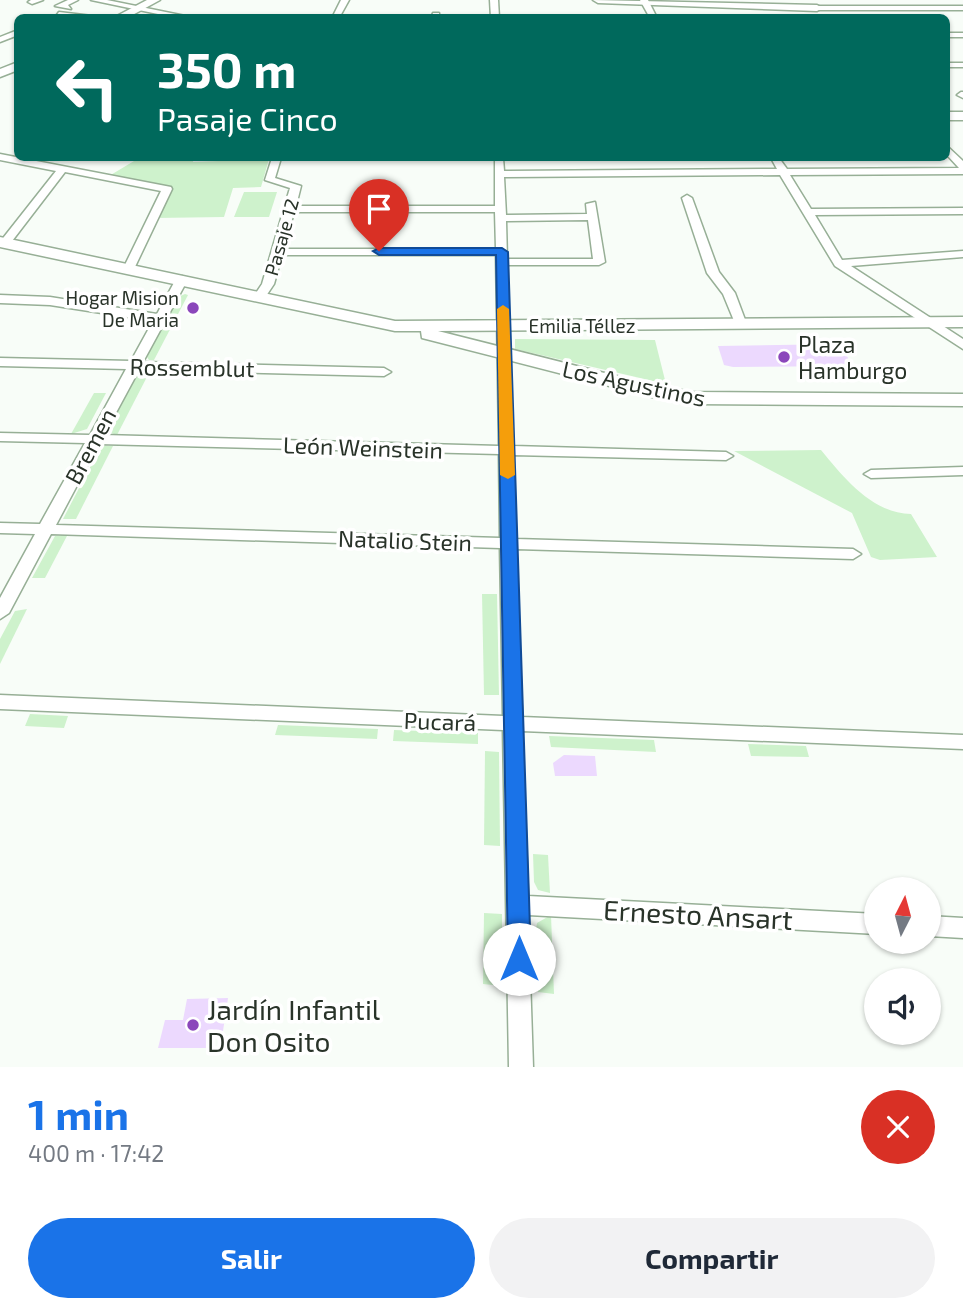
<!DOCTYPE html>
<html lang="es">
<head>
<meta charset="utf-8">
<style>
  :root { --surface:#fff; --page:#f2f2f3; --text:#1f2937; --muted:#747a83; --accent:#1a73e8 }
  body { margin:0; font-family:"Exo 2",sans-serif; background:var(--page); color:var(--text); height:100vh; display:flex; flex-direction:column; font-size:26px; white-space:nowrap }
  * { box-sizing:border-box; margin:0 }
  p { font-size:23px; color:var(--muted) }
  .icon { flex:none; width:38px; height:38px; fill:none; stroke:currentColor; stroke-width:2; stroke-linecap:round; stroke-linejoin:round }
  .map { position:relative; height:1067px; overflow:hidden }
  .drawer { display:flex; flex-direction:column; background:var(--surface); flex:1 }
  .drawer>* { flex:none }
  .guide { position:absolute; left:14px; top:14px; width:936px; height:147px; border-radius:10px; box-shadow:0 2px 5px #0004; background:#00695c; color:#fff; overflow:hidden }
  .needle { width:46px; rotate:6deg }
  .tools { position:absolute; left:864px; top:877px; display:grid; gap:14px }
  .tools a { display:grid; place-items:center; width:77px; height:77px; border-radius:50%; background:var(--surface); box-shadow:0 2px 5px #0004; font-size:35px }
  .pin { position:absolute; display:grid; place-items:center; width:60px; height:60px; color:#fff; margin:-72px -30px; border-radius:50% 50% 50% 0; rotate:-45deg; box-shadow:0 0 7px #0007 }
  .pin .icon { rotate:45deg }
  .me { position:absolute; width:77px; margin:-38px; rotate:0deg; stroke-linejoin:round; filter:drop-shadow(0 0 5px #0008) }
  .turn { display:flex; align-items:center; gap:24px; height:147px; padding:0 28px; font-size:32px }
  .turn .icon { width:91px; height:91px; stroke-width:2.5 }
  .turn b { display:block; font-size:49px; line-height:60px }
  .round { display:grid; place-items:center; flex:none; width:74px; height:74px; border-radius:37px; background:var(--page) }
  .headline { display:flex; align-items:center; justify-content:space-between; height:119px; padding:0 28px }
  h1 { font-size:42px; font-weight:700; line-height:52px; color:var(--accent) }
  .primary-button { display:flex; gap:14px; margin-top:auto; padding:14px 28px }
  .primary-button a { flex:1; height:80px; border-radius:42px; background:var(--accent); color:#fff; font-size:28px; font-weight:700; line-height:80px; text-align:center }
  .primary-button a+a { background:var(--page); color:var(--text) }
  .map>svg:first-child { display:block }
  .green { fill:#cef2cc }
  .building { fill:#ecd9fe }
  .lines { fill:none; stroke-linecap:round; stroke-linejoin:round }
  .street-casing { stroke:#97af96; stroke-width:3 }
  .secondary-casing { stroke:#97af96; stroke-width:3 }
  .street { fill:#fff; fill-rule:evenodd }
  .secondary { fill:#fff; fill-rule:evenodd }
  .route { fill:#1a73e8; stroke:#114b97; stroke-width:2 }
  .slow { fill:#f59e0b }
  .poi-dot { fill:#8b47bb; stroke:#fff; stroke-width:2.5 }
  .labels { text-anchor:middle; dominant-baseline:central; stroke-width:7; stroke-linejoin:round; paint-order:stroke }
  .far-street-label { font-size:19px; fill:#293329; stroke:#fff }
  .far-poi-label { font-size:19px; fill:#293329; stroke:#fff; text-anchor:end }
  .poi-label { font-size:23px; fill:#293329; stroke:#fff; text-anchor:start }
  .street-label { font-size:23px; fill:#293329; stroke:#fff }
  .near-street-label { font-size:28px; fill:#293329; stroke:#fff }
  .near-poi-label { font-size:28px; fill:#293329; stroke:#fff; text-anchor:start }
</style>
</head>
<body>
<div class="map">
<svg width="963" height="1067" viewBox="0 0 963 1067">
  <rect width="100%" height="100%" fill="#f8fdf8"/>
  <!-- green -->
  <g class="green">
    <polygon points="139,158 194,158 193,162 269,159 261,187 233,188 224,217 156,218 169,186 109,176"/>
    <polygon points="244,192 277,192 269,217 234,217"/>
    <polygon points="185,294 188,295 154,360 149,360 147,357 178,297"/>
    <polygon points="515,339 655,340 666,384 515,349"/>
    <polygon points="150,371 117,435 111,433 109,428 139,372"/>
    <polygon points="94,393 106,393 87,429 71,434"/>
    <polygon points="101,446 113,446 76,519 63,519"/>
    <path d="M 821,450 C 844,478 872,513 911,514 L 937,557 L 880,560 L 871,557 L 852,513 L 734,451 Z"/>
    <polygon points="68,534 45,578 32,578 55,536"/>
    <polygon points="482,594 497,594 499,695 484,695"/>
    <polygon points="27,609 0,664 0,639 15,611"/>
    <polygon points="30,714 68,716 64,728 25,726"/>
    <polygon points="278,725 378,729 377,739 275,735"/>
    <polygon points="394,730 478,733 478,744 393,741"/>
    <polygon points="549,736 654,740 656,752 551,747"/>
    <polygon points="748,744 806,746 809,757 751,756"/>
    <polygon points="485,751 499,752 500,846 484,845"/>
    <polygon points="533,854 548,855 550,893 538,890 534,882"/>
    <polygon points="484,913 502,914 502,986 483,984"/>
    <polygon points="551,915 554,994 538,992 536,929 537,923"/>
  </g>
  <!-- building -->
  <g class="building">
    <polygon points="841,344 852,366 733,367 724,365 718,346"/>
    <polygon points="564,755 595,756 597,776 555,776 553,763"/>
    <polygon points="228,998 223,1031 215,1031 212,1048 158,1048 165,1020 183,1020 187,999"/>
  </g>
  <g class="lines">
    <defs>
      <g id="street">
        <polygon points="31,0 43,0 32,4 28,2"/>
        <polygon points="68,0 78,0 68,5 71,9 55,6"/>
        <polygon points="91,0 107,0 195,18 177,18"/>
        <polygon points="341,0 349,0 339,18 332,18"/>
        <polygon points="490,0 498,0 499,18 491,18"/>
        <polygon points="640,0 648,0 657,18 650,18"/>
        <polygon points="817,6 963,6 963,10 814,10"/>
        <polygon points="59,12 92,16 95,18 56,16"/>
        <polygon points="433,13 439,13 439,18 431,18"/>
        <polygon points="18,30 18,35 0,42 0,37"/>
        <rect x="947" y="33" width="16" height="4"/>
        <rect x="947" y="63" width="16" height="4"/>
        <polygon points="961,92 963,92 963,98 957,95"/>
        <path d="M 947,146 L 963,161 L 963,174 L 790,175 L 811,209 L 963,208 L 963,214 L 815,215 L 842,260 L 963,251 L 963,257 L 851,266 L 963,339 L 963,349 L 835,266 L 780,175 L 504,177 L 506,215 L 587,214 L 586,204 L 595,202 L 605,262 L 599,265 L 507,265 L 513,446 L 726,452 L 733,456 L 726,460 L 513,455 L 516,539 L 853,549 L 861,554 L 853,559 L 516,549 L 522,717 L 963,735 L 963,749 L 522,731 L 528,896 L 877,914 L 877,934 L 528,915 L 533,1067 L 509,1067 L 503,730 L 0,709 L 0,695 L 503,716 L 500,548 L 51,534 L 9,613 L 0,619 L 0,598 L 35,534 L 0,533 L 0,523 L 40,524 L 85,443 L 0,441 L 0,433 L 90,435 L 126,369 L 0,366 L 0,358 L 131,361 L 153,321 L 50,305 L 0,303 L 0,295 L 50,297 L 157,314 L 176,279 L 182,276 L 188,279 L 143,362 L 384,368 L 391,372 L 384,376 L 139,370 L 104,435 L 499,446 L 496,255 L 282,255 L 274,284 L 264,299 L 256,299 L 254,296 L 262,284 L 290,188 L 265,180 L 272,158 L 281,158 L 275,178 L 301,186 L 296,206 L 495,206 L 495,158 L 503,158 L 504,171 L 777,169 L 771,158 L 779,158 L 787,169 L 959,168 L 947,155 ZM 294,212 L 495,212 L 496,249 L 284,249 ZM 588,220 L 593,259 L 507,259 L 506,221 ZM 99,444 L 499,454 L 500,538 L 56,525 Z"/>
        <polygon points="0,154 171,187 172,189 133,271 123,269 161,191 65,172 9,245 5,246 0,242 56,171 0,160"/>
        <polygon points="687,195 692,198 719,272 735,293 747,325 745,328 737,328 723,294 707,273 682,198"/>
        <polygon points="963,467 963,475 871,478 864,474 871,470"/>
        <polygon points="929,916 963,918 963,938 929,936"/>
      </g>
      <g id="secondary">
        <polygon points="147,0 160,0 127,18 113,18"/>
        <polygon points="593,0 817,5 822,8 817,11 598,3"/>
        <polygon points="18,62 18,70 0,77 0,69"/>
        <rect x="947" y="112" width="16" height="8"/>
        <polygon points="0,237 395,321 963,317 963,327 438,331 656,386 693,392 963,394 963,406 693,404 656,398 422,338 421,331 395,331 0,247"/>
      </g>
    </defs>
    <!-- street casing -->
    <use href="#street" class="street-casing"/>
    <!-- secondary casing -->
    <use href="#secondary" class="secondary-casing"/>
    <!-- street -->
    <use href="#street" class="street"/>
    <!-- secondary -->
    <use href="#secondary" class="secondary"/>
  </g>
  <!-- route -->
  <polygon class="route" points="502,248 508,252 531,959 527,967 519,969 511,967 508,959 496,255 379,255 373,251 379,248"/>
  <!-- slow -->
  <polygon class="slow" points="503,305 509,309 515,475 508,479 500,475 497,309"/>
  <!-- markers -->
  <g class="poi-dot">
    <circle cx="193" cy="308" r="7"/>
    <circle cx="784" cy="357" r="7"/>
    <circle cx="193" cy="1025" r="7"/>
  </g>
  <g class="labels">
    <!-- far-street labels -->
    <g class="far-street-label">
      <text transform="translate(281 237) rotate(-74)">Pasaje 12</text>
      <text x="582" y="325">Emilia Téllez</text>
    </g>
    <!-- far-poi labels -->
    <g class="far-poi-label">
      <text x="179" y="297">Hogar Mision<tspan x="179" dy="22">De Maria</tspan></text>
    </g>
    <!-- poi labels -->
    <g class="poi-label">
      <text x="798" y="344">Plaza<tspan x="798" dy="26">Hamburgo</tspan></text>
    </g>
    <!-- street labels -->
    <g class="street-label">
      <text transform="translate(192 367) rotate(1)">Rossemblut</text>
      <text transform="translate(634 383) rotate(12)">Los Agustinos</text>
      <text transform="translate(90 446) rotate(-62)">Bremen</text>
      <text transform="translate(363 447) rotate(2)">León Weinstein</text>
      <text transform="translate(405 540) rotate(2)">Natalio Stein</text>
      <text transform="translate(440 721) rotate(2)">Pucará</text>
    </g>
    <!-- near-street labels -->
    <g class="near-street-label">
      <text transform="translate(698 914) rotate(3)">Ernesto Ansart</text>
    </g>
    <!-- near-poi labels -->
    <g class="near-poi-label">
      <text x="207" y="1009">Jardín Infantil<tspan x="207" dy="32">Don Osito</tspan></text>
    </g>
  </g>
</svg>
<div class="tools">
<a><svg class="needle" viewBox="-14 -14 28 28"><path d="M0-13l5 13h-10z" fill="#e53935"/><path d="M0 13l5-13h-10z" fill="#747a83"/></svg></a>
<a><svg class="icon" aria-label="sound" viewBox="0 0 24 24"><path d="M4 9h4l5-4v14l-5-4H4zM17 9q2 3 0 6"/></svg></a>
</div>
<div class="pin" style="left:379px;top:251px;background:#d93025"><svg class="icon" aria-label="arrive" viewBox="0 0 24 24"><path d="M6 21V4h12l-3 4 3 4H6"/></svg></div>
<svg class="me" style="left:519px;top:959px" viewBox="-20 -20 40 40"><circle r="19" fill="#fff"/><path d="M0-13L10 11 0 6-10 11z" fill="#1a73e8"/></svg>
<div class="guide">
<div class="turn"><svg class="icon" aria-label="left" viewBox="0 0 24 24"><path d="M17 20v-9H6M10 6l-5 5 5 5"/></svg><div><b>350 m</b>Pasaje Cinco</div></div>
</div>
</div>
<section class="drawer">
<div class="headline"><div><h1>1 min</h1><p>400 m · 17:42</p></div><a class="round" style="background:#d93025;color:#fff"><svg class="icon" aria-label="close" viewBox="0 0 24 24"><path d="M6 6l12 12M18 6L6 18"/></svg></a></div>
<div class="primary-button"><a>Salir</a><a>Compartir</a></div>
</section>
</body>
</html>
